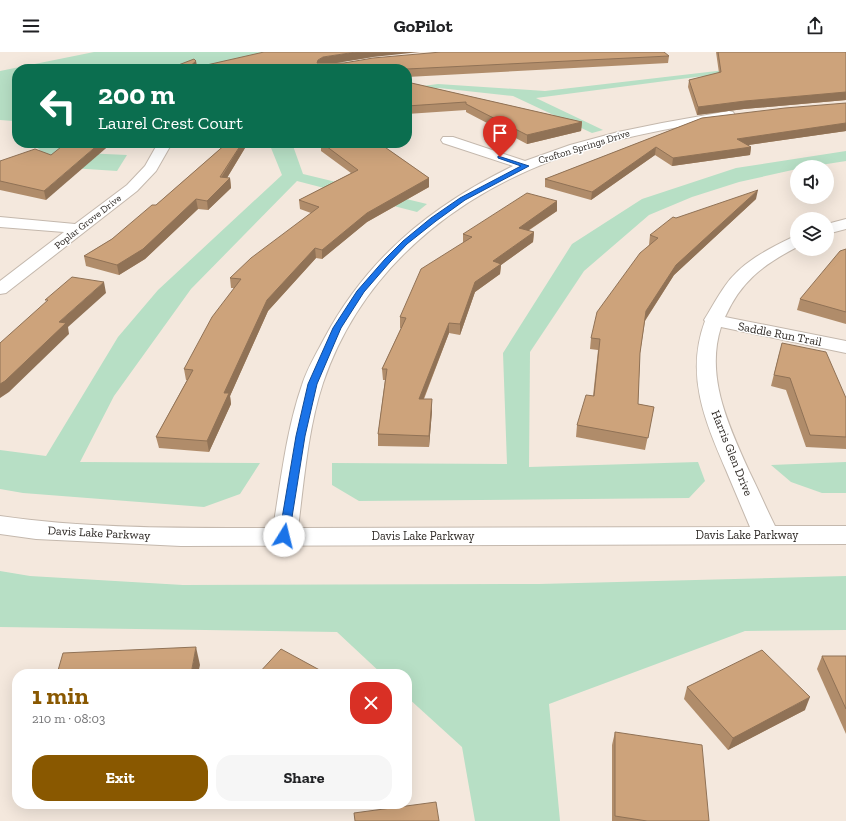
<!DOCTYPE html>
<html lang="en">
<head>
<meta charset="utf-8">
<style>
  :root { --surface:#fff; --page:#f6f6f6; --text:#202124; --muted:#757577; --accent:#895800 }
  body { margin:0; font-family:"Zilla Slab",serif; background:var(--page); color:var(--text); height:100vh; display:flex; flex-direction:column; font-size:15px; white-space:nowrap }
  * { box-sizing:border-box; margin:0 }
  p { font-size:13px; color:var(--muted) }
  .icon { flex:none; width:22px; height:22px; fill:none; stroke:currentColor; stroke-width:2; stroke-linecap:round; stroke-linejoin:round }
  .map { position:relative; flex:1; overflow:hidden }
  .sheet { position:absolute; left:12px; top:617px; width:400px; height:140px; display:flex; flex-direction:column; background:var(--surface); border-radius:16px; box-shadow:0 4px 16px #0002 }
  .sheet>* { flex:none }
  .banner { position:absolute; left:12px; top:12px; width:400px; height:84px; border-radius:16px; box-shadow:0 4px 16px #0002; background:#0b6e4f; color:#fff; overflow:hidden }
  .controls { position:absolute; left:790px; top:108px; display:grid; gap:8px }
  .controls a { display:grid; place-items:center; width:44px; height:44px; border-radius:50%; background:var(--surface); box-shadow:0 4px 16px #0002; font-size:20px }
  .pin { position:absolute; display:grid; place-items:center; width:34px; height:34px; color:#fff; margin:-41px -17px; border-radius:50% 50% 50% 0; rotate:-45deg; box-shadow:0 0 4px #0007 }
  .pin .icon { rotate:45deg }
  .me { position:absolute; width:44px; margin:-22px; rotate:9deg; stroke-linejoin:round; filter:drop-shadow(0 0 3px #0008) }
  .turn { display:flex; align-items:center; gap:14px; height:84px; padding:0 20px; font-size:18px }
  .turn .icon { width:52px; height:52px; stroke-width:2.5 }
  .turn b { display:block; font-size:28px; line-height:34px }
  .round { display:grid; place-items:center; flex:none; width:42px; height:42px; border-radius:16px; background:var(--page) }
  .summary { display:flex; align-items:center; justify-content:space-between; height:68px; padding:0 20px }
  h1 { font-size:24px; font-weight:700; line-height:30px; color:var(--accent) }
  .primary-button { display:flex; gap:8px; margin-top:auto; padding:8px 20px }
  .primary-button a { flex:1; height:46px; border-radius:16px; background:var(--accent); color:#fff; font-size:16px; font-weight:700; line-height:46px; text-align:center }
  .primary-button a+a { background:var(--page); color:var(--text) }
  header { display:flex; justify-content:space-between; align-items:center; height:52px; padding:0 20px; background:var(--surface); font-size:18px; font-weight:700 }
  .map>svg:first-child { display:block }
  .green { fill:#b7dfc5 }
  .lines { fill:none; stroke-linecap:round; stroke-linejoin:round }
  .minor-casing { stroke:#c4b8ad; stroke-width:2 }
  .minor { fill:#fff; fill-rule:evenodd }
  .wall { fill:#b08c6a }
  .shaded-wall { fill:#907256 }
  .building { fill:#cda37b; stroke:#907256 }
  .route { fill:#1a73e8; stroke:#114b97 }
  .labels { text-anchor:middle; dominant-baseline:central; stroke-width:3; stroke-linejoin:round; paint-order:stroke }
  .far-street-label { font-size:10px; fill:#2b2622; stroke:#fff }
  .street-label { font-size:12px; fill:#2b2622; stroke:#fff }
</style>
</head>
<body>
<header><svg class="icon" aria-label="menu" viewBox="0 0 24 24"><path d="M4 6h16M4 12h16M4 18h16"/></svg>GoPilot<svg class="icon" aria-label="share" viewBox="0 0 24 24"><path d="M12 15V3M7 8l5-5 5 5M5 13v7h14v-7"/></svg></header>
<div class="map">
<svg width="846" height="769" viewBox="0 0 846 769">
  <rect width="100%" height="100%" fill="#f4e8dd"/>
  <!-- green -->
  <g class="green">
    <polygon points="94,0 269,0 188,17 17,17 17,74 13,69 0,68 0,19"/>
    <polygon points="846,4 846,12 696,25 536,46 603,78 592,81 513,44 439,36 407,40 407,36 438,32 545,39"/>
    <polygon points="33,91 54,91 62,100 127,103 117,119 56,115"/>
    <polygon points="269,91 292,91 303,122 427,152 417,160 297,129 191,237 114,344 80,410 260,411 240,442 204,455 23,441 0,437 0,398 46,404 118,285 158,238 282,123"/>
    <polygon points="846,99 846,109 808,115 797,115 797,117 739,130 692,145 649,163 584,219 530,300 529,415 698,410 705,429 689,446 359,449 332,433 332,411 507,412 503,301 572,192 642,147 736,116"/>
    <polygon points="846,410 846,441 822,441 791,430 771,413"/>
    <polygon points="0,519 30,524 183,533 539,532 846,524 846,578 745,579 549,652 560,769 475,769 462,695 407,645 407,622 382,622 337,580 0,575"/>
  </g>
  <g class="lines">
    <defs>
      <g id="minor">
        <path d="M 729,59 L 733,60 L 735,63 L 733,66 C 717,70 700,71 684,74 C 656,79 627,85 599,93 C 475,128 366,205 323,331 C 308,376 304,429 298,476 L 750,475 C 742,456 734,437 726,418 C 705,369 685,323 705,269 L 704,268 C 711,257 717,245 725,234 C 741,211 766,198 791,186 L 797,184 L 797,195 C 763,213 741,229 725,265 L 846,289 L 846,301 L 721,275 C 705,325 729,374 749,419 C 758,437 766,456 775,474 L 846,474 L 846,492 L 181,494 L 36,487 L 0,482 L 0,464 C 90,477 182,476 273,476 C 281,429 286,379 302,333 C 307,317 316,302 324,287 C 367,206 431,154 513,114 L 443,91 L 441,88 L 443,85 L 453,85 L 525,109 L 570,93 L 618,80 L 662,71 Z"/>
        <polygon points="158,91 172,91 156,119 137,139 6,241 0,242 0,229 64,180 0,175 0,165 75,172 127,133 145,114"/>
        <polygon points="846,167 846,177 827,182 827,172"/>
      </g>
    </defs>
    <!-- minor casing -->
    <use href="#minor" class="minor-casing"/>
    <!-- minor -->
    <use href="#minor" class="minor"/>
  </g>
  <!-- wall -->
  <g class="wall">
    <polygon points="716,0 846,0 846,48 744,57 697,63 688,35 689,28 719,21"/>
    <polygon points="669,4 668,11 407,25 407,17 168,17 196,9 197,15 373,5 334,11"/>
    <polygon points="407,30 582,70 581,79 527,92 466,60 466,58 407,62"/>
    <polygon points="846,51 846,79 748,93 751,95 750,103 672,114 655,103 591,148 545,135 545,127 702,66"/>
    <polygon points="227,91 248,91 227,126 230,126 231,136 208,158 198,157 145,207 119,223 86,214 84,204 112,187 156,153"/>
    <polygon points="321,91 379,91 429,126 429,135 367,170 322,207 316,206 268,259 230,344 231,352 209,400 159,396 156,385 187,328 186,328 184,317 234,236 231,236 230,226 311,161 300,157 299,148 351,121 321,99"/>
    <polygon points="51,103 46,148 0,138 0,109"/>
    <polygon points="756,147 674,223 645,269 640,301 638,352 654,355 645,398 576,385 577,373 593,344 598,298 590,297 591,286 649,193 650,183 676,166"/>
    <polygon points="557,149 557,159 528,179 534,180 533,190 501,213 500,222 475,240 460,283 449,281 424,347 432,359 429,395 378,394 378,382 385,328 383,328 382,317 401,276 400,276 400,265 463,191 463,182"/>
    <polygon points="846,197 846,272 797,258 800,247"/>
    <polygon points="779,302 846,346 846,397 806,395 786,338 771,334"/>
    <polygon points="822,604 846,604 846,682 817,617"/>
    <polygon points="687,635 805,658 728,698 684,647"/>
    <polygon points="615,680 709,769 612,769 612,693"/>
  </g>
  <!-- shaded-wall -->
  <g class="shaded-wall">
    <polygon points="356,0 420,0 373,5 324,13 317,11 318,8 323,5"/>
    <polygon points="196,9 197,17 187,17"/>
    <polygon points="846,40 846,48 744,57 697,63 698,55 745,49"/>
    <polygon points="582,70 581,79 527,92 527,83"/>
    <polygon points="846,71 846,79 735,95 737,87"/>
    <polygon points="100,91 112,91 46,148 44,139"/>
    <polygon points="242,91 248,91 222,134 230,126 231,136 208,158 207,149"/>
    <polygon points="656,95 655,103 591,148 592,140"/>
    <polygon points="751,95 750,103 672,114 673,106"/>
    <polygon points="429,126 429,135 367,170 322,207 322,198 367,161"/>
    <polygon points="758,138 756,147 674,223 644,270 646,259 676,213"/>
    <polygon points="196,147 198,157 145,207 119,223 117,213"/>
    <polygon points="557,149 557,159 518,185 519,176"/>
    <polygon points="534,180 533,190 501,213 500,222 475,240 460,283 460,272 475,230 493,209"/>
    <polygon points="315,196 316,206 268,259 230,344 231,352 209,400 207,389 224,341 267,248"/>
    <polygon points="104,230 106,241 68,275 69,282 9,340 0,346 0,332 59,270"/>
    <polygon points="449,271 449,281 419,358 419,347"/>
    <polygon points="432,347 432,359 429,395 429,384"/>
    <polygon points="196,595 200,613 198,622 191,622"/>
    <polygon points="810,645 805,658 728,698 733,686"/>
  </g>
  <!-- building -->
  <g class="building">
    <polygon points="264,0 356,0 323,5 318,8 317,11 344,11 373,6 441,0 664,0 669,4 407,17 189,17"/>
    <polygon points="718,0 846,0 846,40 745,49 698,55 689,28 721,20"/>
    <polygon points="194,7 196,9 187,17 168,17"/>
    <polygon points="407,30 582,70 527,83 466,52 466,50 407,54"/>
    <polygon points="846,51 846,71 737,87 751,95 673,106 656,95 592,140 545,127 702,66 785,56"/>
    <polygon points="66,91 100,91 44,139 0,129 0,109 35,97 51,103"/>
    <polygon points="227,91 242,91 220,125 230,126 207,149 196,147 143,197 117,213 84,204 112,187 152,153 156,153"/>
    <polygon points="322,91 379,91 429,126 367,161 322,198 315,196 267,248 224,341 229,341 207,389 156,385 193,318 184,317 212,265 241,227 230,226 251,206 319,155 299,148 358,118"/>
    <polygon points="758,138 676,213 646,259 640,301 638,352 654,355 648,386 577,373 586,343 594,344 600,287 591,286 597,260 640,201 658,186 650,183 673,165 676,166"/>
    <polygon points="527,141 557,149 519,176 534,180 493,209 501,212 475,230 460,272 449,271 419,347 432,347 429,384 378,382 387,317 382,317 406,266 400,265 421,217 472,185 463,182"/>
    <polygon points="846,197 846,260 800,247 840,199"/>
    <polygon points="72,225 104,230 59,270 66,271 5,329 0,332 0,291 48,248 45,248"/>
    <polygon points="782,291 826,300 846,346 846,385 810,383 790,326 774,323"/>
    <polygon points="196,595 191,622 57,622 63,601"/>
    <polygon points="281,597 327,622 258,622"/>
    <polygon points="762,598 810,645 733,686 687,635"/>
    <polygon points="822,604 846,604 846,657"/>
    <polygon points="615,680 702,693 709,769 647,769 615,764"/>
    <polygon points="436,750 439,769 355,769 354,761"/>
  </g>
  <!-- route -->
  <polygon class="route" points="498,104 529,114 465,148 436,169 407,192 390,210 364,240 341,276 317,332 305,384 289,484 288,487 281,487 279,484 296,384 308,332 333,276 357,239 385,207 403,189 431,166 460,146 521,114 498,106"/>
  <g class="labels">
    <!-- far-street labels -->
    <g class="far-street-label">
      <text transform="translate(584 95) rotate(-17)">Crofton Springs Drive</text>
      <text transform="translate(88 170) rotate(-38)">Poplar Grove Drive</text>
    </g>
    <!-- street labels -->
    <g class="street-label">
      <text transform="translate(780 282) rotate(11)">Saddle Run Trail</text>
      <text transform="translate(732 401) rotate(68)">Harris Glen Drive</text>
      <text transform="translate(99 481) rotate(3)">Davis Lake Parkway</text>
      <text x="747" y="483">Davis Lake Parkway</text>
      <text x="423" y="484">Davis Lake Parkway</text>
    </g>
  </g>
</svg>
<div class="controls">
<a><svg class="icon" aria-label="sound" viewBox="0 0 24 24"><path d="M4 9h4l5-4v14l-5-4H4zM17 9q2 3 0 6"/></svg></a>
<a><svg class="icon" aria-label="layers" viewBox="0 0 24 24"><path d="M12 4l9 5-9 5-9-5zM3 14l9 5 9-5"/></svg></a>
</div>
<div class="pin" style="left:500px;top:105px;background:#d93025"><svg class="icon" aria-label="arrive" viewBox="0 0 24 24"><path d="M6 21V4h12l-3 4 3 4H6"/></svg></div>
<svg class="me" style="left:284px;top:484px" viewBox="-20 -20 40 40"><circle r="19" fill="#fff"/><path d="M0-13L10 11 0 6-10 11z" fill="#1a73e8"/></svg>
<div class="banner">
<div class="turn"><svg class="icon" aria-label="left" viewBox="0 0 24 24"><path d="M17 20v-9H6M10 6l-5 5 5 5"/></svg><div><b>200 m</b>Laurel Crest Court</div></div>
</div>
<section class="sheet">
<div class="summary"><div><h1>1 min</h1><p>210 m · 08:03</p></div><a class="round" style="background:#d93025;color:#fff"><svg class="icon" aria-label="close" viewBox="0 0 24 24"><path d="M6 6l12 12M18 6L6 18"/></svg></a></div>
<div class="primary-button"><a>Exit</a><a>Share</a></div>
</section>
</div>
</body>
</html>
